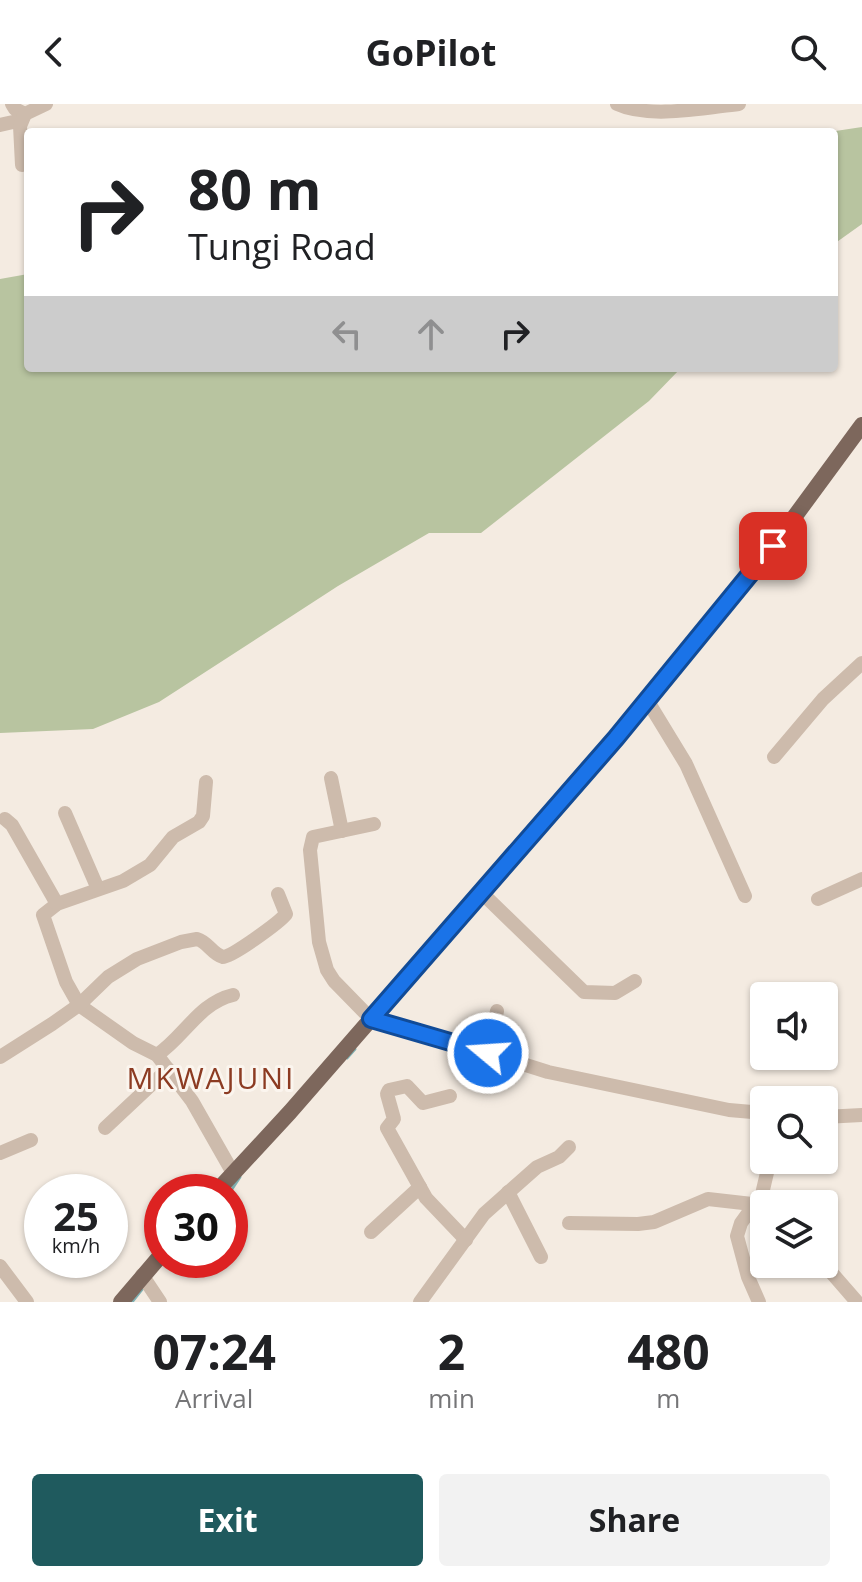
<!DOCTYPE html>
<html lang="en">
<head>
<meta charset="utf-8">
<style>
  :root { --surface:#fff; --page:#f2f2f2; --text:#202124; --muted:#757577; --accent:#1f5a5e }
  body { margin:0; font-family:"Open Sans",sans-serif; background:var(--page); color:var(--text); height:100vh; display:flex; flex-direction:column; font-size:30px; white-space:nowrap }
  * { box-sizing:border-box; margin:0 }
  p { font-size:26px; color:var(--muted) }
  .icon { flex:none; width:44px; height:44px; fill:none; stroke:currentColor; stroke-width:2; stroke-linecap:round; stroke-linejoin:round }
  .map { position:relative; height:1198px; overflow:hidden }
  .side { display:flex; flex-direction:column; background:var(--surface); flex:1 }
  .side>* { flex:none }
  .banner { position:absolute; left:24px; top:24px; width:814px; height:244px; border-radius:8px; box-shadow:0 2px 6px #0004; background:#fff; color:var(--text); overflow:hidden }
  .fabs { position:absolute; left:750px; top:878px; display:grid; gap:16px }
  .fabs a { display:grid; place-items:center; width:88px; height:88px; border-radius:8px; background:var(--surface); box-shadow:0 2px 6px #0004; font-size:40px }
  .speed { position:absolute; left:24px; top:1070px; display:flex; gap:16px; font-size:40px; font-weight:700; text-align:center }
  .speed>* { display:grid; place-content:center; width:104px; height:104px; border-radius:50%; background:var(--surface); box-shadow:0 2px 6px #0004; line-height:1 }
  .speed small { font-size:20px; font-weight:400 }
  .speed .limit { border:12px solid #d22; background:#fff; color:#111 }
  .pin { position:absolute; display:grid; place-items:center; width:68px; height:68px; color:#fff; margin:-34px; border-radius:16px; box-shadow:0 4px 12px #0006 }
  .me { position:absolute; width:88px; margin:-44px; rotate:288deg; stroke-linejoin:round; filter:drop-shadow(0 0 6px #0008) }
  .turn { display:flex; align-items:center; gap:28px; height:168px; padding:0 32px; font-size:36px }
  .turn .icon { width:104px; height:104px; stroke-width:2.5 }
  .turn b { display:block; font-size:56px; line-height:68px }
  .lanes { display:flex; align-items:center; height:76px; padding:0 32px; background:#0003; justify-content:center; gap:40px; direction:ltr }
  .lanes .off { opacity:.35 }
  .eta { display:flex; justify-content:space-evenly; align-items:center; height:136px; text-align:center }
  .eta b { font-size:48px; font-weight:700; line-height:56px }
  .primary-button { display:flex; gap:16px; margin-top:auto; padding:16px 32px }
  .primary-button a { flex:1; height:92px; border-radius:8px; background:var(--accent); color:#fff; font-size:32px; font-weight:700; line-height:92px; text-align:center }
  .primary-button a+a { background:var(--page); color:var(--text) }
  header { display:flex; justify-content:space-between; align-items:center; height:104px; padding:0 32px; background:var(--surface); font-size:36px; font-weight:700 }
  .map>svg:first-child { display:block }
  .green { fill:#b8c4a0 }
  .lines { fill:none; stroke-linecap:round; stroke-linejoin:round }
  .stream { stroke:#7fb0b2; stroke-width:3 }
  .minor { stroke:#cdbbac; stroke-width:14 }
  .major { stroke:#7d675c; stroke-width:16 }
  .route-casing { stroke:#114b97; stroke-width:20 }
  .route { stroke:#1a73e8; stroke-width:14 }
  .labels { text-anchor:middle; dominant-baseline:central; stroke-width:6; stroke-linejoin:round; paint-order:stroke }
  .quarter-label { font-size:30px; letter-spacing:2px; fill:#8c3b22; stroke:#fbf5ee }
</style>
</head>
<body>
<header><svg class="icon" aria-label="back" viewBox="0 0 24 24"><path d="M15 5l-7 7 7 7"/></svg>GoPilot<svg class="icon" aria-label="search" viewBox="0 0 24 24"><circle cx="10" cy="10" r="6"/><path d="M15 15l6 6"/></svg></header>
<div class="map">
<svg width="862" height="1198" viewBox="0 0 862 1198">
  <rect width="100%" height="100%" fill="#f4ebe1"/>
  <!-- green -->
  <g class="green">
    <polygon points="862,23 862,120 834,140 834,28 829,28"/>
    <polygon points="28,170 28,264 681,264 649,297 481,429 429,429 338,482 159,598 93,625 0,629 0,175"/>
  </g>
  <g class="lines">
    <!-- stream -->
    <g class="stream">
      <polyline points="347,954 355,945"/>
      <polyline points="230,1088 240,1073"/>
      <polyline points="132,1198 143,1184"/>
    </g>
    <!-- minor -->
    <g class="minor">
      <polyline points="12,0 15,5 25,10 46,0"/>
      <path d="M 617,0 C 649,15 703,4 739,0"/>
      <polyline points="0,21 22,16"/>
      <polyline points="22,61 20,22 25,10"/>
      <polyline points="647,596 686,660 745,792"/>
      <polyline points="774,653 823,595 862,559"/>
      <polyline points="331,674 342,727"/>
      <polyline points="206,678 203,712 199,718 173,733 150,761 123,777 57,800 43,811 66,878 79,901 133,939 157,951 192,997 233,1069"/>
      <polyline points="65,709 98,785"/>
      <polyline points="5,715 12,721 57,800"/>
      <polyline points="374,720 313,733 310,746 319,838 327,866 334,877 371,915 453,938 548,968 729,1006 764,1009"/>
      <polyline points="483,790 584,888 615,889 635,877"/>
      <polyline points="818,795 862,775"/>
      <polyline points="488,949 497,907"/>
      <path d="M 157,951 C 184,933 199,899 233,891"/>
      <path d="M 0,953 L 52,920 L 79,901 L 108,873 L 137,855 L 181,838 L 197,835 C 208,838 212,850 223,853 C 229,855 280,818 286,810 L 278,790"/>
      <polyline points="450,992 423,999 407,982 389,986 387,990 394,1015 387,1024 426,1094 466,1136"/>
      <polyline points="824,1013 862,1011"/>
      <polyline points="105,1024 168,965"/>
      <polyline points="0,1049 31,1036"/>
      <polyline points="508,1088 541,1153"/>
      <polyline points="569,1119 638,1120 654,1118 708,1095 752,1100"/>
      <polyline points="371,1128 420,1083"/>
      <polyline points="824,1160 857,1198"/>
      <polyline points="0,1162 27,1198"/>
      <polyline points="142,1171 160,1198"/>
      <polyline points="420,1198 484,1110 537,1063 559,1053 569,1043"/>
      <polyline points="759,1198 748,1173 737,1132 741,1119 762,1090 770,1056"/>
    </g>
    <!-- major -->
    <g class="major">
      <polyline points="216,1088 290,1008 616,634 773,442 862,321"/>
      <polyline points="121,1198 162,1150"/>
    </g>
  </g>
  <g class="lines">
    <defs>
      <polyline id="route" points="488,949 371,915 616,634 773,442"/>
    </defs>
    <!-- route casing -->
    <use href="#route" class="route-casing"/>
    <!-- route -->
    <use href="#route" class="route"/>
  </g>
  <g class="labels">
    <!-- quarter labels -->
    <g class="quarter-label">
      <text x="211" y="973">MKWAJUNI</text>
    </g>
  </g>
</svg>
<div class="fabs">
<a><svg class="icon" aria-label="sound" viewBox="0 0 24 24"><path d="M4 9h4l5-4v14l-5-4H4zM17 9q2 3 0 6"/></svg></a>
<a><svg class="icon" aria-label="search" viewBox="0 0 24 24"><circle cx="10" cy="10" r="6"/><path d="M15 15l6 6"/></svg></a>
<a><svg class="icon" aria-label="layers" viewBox="0 0 24 24"><path d="M12 4l9 5-9 5-9-5zM3 14l9 5 9-5"/></svg></a>
</div>
<div class="speed"><div>25<small>km/h</small></div><div class="limit">30</div></div>
<div class="pin" style="left:773px;top:442px;background:#d93025"><svg class="icon" aria-label="arrive" viewBox="0 0 24 24"><path d="M6 21V4h12l-3 4 3 4H6"/></svg></div>
<svg class="me" style="left:488px;top:949px" viewBox="-20 -20 40 40"><circle r="17" fill="#1a73e8" stroke="#fff" stroke-width="3"/><path d="M0-11L8 9 0 5-8 9z" fill="#fff"/></svg>
<div class="banner">
<div class="turn"><svg class="icon" aria-label="right" viewBox="0 0 24 24"><path d="M7 20v-9h11M14 6l5 5-5 5"/></svg><div><b>80 m</b>Tungi Road</div></div>
<div class="lanes"><svg class="icon off" aria-label="left" viewBox="0 0 24 24"><path d="M17 20v-9H6M10 6l-5 5 5 5"/></svg><svg class="icon off" aria-label="ahead" viewBox="0 0 24 24"><path d="M12 20V5M6 11l6-6 6 6"/></svg><svg class="icon" aria-label="right" viewBox="0 0 24 24"><path d="M7 20v-9h11M14 6l5 5-5 5"/></svg></div>
</div>
</div>
<section class="side">
<div class="eta">
<div><b>07:24</b><p>Arrival</p></div>
<div><b>2</b><p>min</p></div>
<div><b>480</b><p>m</p></div>
</div>
<div class="primary-button"><a>Exit</a><a>Share</a></div>
</section>
</body>
</html>
